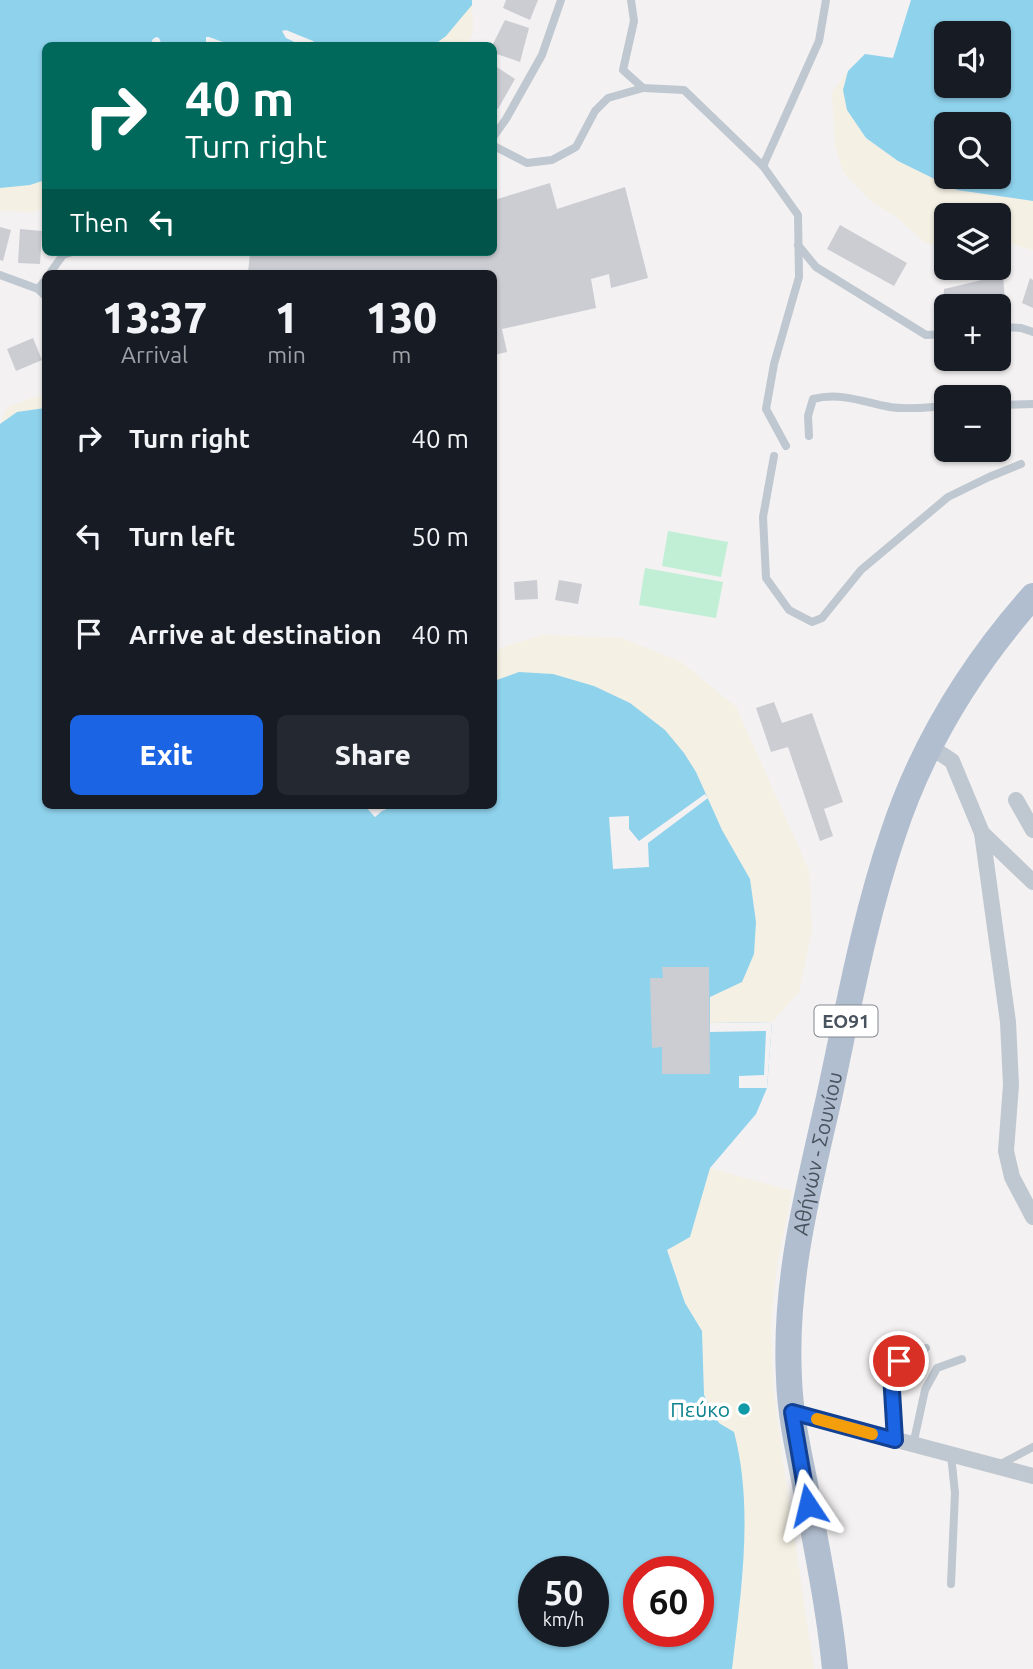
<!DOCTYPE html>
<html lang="en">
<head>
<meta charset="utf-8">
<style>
  :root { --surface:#171b24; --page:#242831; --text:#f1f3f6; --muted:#9ea1a6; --accent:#1b64e3 }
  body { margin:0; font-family:Ubuntu,sans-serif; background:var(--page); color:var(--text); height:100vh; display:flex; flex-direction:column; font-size:26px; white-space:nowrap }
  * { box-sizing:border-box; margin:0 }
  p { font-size:23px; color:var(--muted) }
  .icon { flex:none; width:38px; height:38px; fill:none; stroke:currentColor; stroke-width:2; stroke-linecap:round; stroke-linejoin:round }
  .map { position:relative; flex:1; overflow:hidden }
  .side { position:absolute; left:42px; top:270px; width:455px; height:539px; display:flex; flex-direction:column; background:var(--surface); border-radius:10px; box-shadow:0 2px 5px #0004 }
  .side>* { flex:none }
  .guide { position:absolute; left:42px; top:42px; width:455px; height:214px; border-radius:10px; box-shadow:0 2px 5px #0004; background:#00695c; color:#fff; overflow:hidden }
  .controls { position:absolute; left:934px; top:21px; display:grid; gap:14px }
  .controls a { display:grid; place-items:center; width:77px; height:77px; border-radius:10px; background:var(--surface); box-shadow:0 2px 5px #0004; font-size:35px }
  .speed { position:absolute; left:518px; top:1556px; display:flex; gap:14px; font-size:35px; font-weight:700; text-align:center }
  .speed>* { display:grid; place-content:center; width:91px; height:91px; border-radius:50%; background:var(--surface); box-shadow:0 2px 5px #0004; line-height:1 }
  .speed small { font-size:18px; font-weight:400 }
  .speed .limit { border:10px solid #d22; background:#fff; color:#111 }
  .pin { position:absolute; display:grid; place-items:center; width:60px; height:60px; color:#fff; margin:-30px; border:4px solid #fff; border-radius:50%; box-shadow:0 2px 7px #0007 }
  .me { position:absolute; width:77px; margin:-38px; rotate:350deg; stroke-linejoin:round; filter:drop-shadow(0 0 5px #0008) }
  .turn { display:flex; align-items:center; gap:24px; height:147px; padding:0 28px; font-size:32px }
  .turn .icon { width:91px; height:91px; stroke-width:2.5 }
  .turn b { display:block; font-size:49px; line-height:60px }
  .then { display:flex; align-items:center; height:66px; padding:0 28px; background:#0003; gap:14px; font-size:26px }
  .eta { display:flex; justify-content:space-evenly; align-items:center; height:119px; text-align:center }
  .eta b { font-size:42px; font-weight:800; line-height:49px }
  .action { display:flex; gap:14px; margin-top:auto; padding:14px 28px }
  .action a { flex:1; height:80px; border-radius:10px; background:var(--accent); color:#fff; font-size:28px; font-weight:800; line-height:80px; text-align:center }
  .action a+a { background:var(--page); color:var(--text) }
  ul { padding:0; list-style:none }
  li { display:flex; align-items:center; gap:21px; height:98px; padding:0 28px }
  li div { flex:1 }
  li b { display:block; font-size:26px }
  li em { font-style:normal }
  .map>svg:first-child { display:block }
  .green { fill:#c1efd6 }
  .sand { fill:#f4f0e3 }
  .water { fill:#8fd2ec; fill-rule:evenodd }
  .pier { fill:#f3f1f1 }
  .building { fill:#cbcdd3 }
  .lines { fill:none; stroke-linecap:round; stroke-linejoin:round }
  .lane { stroke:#bfc7d0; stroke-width:8 }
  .street { stroke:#bfc7d0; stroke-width:16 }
  .primary { stroke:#b1becf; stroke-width:26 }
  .route-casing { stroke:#124194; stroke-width:18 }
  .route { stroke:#1b64e3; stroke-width:12 }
  .slow { stroke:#f59e0b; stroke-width:12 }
  .culture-dot { fill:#0f9aa8; stroke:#fff; stroke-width:2.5 }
  .labels { text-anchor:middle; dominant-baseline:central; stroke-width:7; stroke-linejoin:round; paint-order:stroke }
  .shield { fill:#fff; stroke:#80878f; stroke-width:2 }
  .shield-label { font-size:19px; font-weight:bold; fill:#49535f }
  .street-label { font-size:21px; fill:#49535f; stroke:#fff }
  .culture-label { font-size:21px; fill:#0d838f; stroke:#fff; text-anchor:end }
</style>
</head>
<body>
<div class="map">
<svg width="1033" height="1669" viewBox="0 0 1033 1669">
  <rect width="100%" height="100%" fill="#f3f1f1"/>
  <!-- green -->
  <g class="green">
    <polygon points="668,531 728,542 721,577 662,566"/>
    <polygon points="645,568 723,582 716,618 639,605"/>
  </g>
  <!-- sand -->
  <g class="sand">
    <polygon points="472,5 473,33 467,45 434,46"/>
    <polygon points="848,71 843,90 866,138 898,161 957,190 1033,201 1033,250 1007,243 999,245 999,215 947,215 947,247 926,243 895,216 872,202 843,172 835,146 832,92"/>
    <polygon points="45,180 45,208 33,212 0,211 0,188 30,185"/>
    <polygon points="38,396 45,396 45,408 17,412 0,424 8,407"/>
    <polygon points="542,635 622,638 681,662 736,707 809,870 812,930 799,992 772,1022 710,1023 710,997 754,954 756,922 750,879 722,830 696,772 684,753 630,703 594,686 553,674 519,672 494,681 494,657 501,648"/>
    <polygon points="710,1168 792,1191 777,1265 771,1322 773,1384 782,1455 814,1669 732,1669 744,1568 734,1432 719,1423 704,1395 702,1331 685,1303 667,1249 690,1237"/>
  </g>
  <!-- water -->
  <g class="water">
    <polygon points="0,0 472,0 472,5 446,36 434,45 317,45 313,41 286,30 282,31 286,38 301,45 231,45 209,37 206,37 206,42 211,45 162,45 159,38 156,37 152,40 153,45 46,46 45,180 30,185 0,188"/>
    <path d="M 911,0 L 1033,0 L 1033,201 L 957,190 L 898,161 L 866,138 L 847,110 L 843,90 L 848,71 L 865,54 L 893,58 ZM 999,33 L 999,86 L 947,86 L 947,33 ZM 947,124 L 999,124 L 999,177 L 947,177 Z"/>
    <path d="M 45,408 L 46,805 L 364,805 L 375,817 L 382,811 L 394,806 L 494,805 L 494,681 L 519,672 L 553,674 L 594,686 L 630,703 L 665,730 L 684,753 L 696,772 L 722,830 L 750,879 L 756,922 L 754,954 L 742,982 L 710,997 L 710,1023 L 772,1022 L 767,1088 L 756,1114 L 710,1168 L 690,1237 L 667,1250 L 685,1303 L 702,1331 L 704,1395 L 719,1423 L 734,1432 C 754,1508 741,1592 732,1669 L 0,1669 L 0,424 L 17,412 ZM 534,1572 L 593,1572 L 593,1631 L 534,1631 ZM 639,1572 L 698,1572 L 698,1631 L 639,1631 Z"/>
  </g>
  <!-- pier -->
  <g class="pier">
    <polygon points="705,794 708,798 648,843 649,867 613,869 609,817 629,816 629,829 639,841"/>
    <polygon points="772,1022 767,1088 739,1088 739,1076 764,1075 766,1031 710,1032 710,1023"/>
  </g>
  <!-- building -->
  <g class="building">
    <polygon points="506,0 538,0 530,20 503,8"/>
    <polygon points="505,20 529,28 520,62 494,53 494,46 492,46"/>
    <polygon points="494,65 515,79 498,109 494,106"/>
    <polygon points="550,183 557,209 625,187 648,278 611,288 609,274 591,279 596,308 502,329 507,352 494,355 494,273 248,273 250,252 494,252 494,200"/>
    <polygon points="840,225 907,263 894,286 827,249"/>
    <polygon points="0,227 11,230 3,261 0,260"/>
    <polygon points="20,229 42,231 40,264 18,263"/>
    <polygon points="1003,275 1005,301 987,306 947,306 947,318 942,319 944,289"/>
    <polygon points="1030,278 1033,280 1033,308 1022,303"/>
    <polygon points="33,338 42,360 16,371 7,349"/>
    <polygon points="537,580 538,599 515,600 514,582"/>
    <polygon points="559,580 582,584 578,604 555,600"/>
    <polygon points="774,702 782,723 812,713 843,802 824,809 833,836 820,841 788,747 771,752 756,708"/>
    <polygon points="662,967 709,967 710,1074 662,1074 662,1047 652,1048 650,978 663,978"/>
  </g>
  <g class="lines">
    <!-- lane -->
    <g class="lane">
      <polyline points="631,0 634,21 623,70 643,88 684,90 763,166 798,215 799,277 774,364 766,409 786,446"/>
      <polyline points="494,136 506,119 542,55 561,0"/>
      <polyline points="494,146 527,163 552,160 576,147 595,111 608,98 643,88"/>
      <polyline points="763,166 819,41 826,0"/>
      <polyline points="798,245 816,267 926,335 947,334"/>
      <polyline points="50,273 63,255 72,252"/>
      <polyline points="0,275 38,289"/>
      <polyline points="46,279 38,289 46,297"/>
      <polyline points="999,327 1021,328 1033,332"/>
      <polyline points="999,405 1033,404"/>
      <path d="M 809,436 L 808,416 L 813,399 C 841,392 863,402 890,407 C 908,410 929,407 947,406"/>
      <polyline points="774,456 763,517 766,578 789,610 812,622 822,618 861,570 948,497 989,477 1021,464"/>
      <polyline points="895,1440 891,1374 899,1361 926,1348"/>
      <polyline points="913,1445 925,1390 937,1368 962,1359"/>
      <polyline points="997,1466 1033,1447"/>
      <polyline points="951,1584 955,1493 951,1455"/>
    </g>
    <!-- street -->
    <g class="street">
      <polyline points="929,746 952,761 982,833 1033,882"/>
      <polyline points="1016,800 1033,830"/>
      <polyline points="982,833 1008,1022 1011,1085 1006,1151 1012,1177 1033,1217"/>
      <polyline points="791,1412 1033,1476"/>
    </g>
    <!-- primary -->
    <path class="primary" id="s1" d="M 835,1669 C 829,1605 815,1542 804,1479 C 797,1445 790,1412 789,1378 C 784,1282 808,1190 829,1098 C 848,1010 864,919 893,834 C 922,746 972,665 1033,596"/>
  </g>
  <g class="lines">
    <defs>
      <polyline id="route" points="808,1505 792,1412 895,1440 891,1374 899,1361"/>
    </defs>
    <!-- route casing -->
    <use href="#route" class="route-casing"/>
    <!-- route -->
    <use href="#route" class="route"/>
    <!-- slow -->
    <polyline class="slow" points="817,1419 872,1434"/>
  </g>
  <!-- markers -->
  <circle class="culture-dot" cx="744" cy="1409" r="7"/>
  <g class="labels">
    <!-- shield labels -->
    <rect class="shield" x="814.5" y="1005.5" width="63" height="31" rx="5"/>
    <g class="shield-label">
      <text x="846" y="1021">ΕΟ91</text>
    </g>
    <!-- street labels -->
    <g class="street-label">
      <text stroke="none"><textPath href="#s1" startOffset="522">Αθήνών - Σουνίου</textPath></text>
    </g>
    <!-- culture labels -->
    <g class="culture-label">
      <text x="730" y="1409">Πεύκο</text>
    </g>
  </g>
</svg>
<div class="controls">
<a><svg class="icon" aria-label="sound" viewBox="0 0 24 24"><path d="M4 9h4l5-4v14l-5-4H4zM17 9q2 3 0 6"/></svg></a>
<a><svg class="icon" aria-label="search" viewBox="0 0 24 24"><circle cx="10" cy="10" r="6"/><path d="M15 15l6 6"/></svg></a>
<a><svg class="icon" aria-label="layers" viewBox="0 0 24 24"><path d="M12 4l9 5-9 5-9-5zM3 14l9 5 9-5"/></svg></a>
<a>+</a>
<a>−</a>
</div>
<div class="speed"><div>50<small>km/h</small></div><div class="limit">60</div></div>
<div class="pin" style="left:899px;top:1361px;background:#d93025"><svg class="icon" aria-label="arrive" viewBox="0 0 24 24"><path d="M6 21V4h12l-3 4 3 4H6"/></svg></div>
<svg class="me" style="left:808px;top:1505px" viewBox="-20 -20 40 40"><path d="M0-17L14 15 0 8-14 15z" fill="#1b64e3" stroke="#fff" stroke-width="4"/></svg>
<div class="guide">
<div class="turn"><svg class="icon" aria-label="right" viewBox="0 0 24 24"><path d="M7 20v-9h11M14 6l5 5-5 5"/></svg><div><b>40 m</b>Turn right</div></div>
<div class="then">Then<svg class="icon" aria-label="left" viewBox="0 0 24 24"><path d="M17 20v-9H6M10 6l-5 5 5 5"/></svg></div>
</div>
<section class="side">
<div class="eta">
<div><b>13:37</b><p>Arrival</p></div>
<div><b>1</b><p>min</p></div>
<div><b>130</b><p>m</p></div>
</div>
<ul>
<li><svg class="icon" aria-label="right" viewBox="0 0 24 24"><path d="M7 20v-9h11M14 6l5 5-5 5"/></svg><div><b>Turn right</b></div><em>40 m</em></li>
<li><svg class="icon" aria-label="left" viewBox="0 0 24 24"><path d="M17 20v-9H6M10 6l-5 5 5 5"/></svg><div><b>Turn left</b></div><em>50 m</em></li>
<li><svg class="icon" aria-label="arrive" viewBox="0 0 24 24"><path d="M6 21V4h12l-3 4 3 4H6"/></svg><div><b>Arrive at destination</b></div><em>40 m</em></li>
</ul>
<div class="action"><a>Exit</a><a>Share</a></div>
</section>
</div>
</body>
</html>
